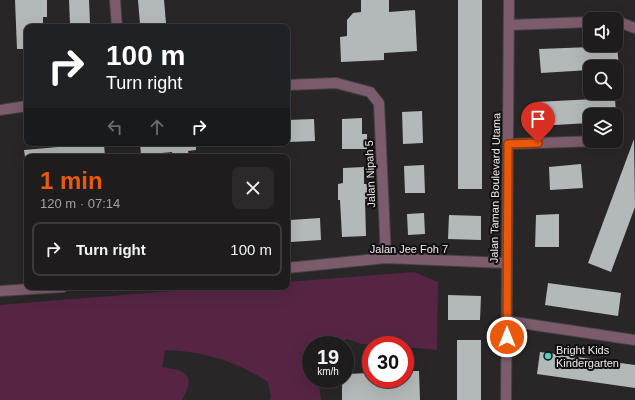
<!DOCTYPE html>
<html lang="en">
<head>
<meta charset="utf-8">
<style>
  :root { --surface:#1f1c1e; --page:#2c292b; --text:#f1f3f6; --muted:#a1a1a4; --line:#3c3a3c; --accent:#ea580c }
  body { margin:0; font-family:Arial,sans-serif; background:var(--page); color:var(--text); height:100vh; display:flex; flex-direction:column; font-size:15px; white-space:nowrap }
  * { box-sizing:border-box; margin:0 }
  p { font-size:13px; color:var(--muted) }
  .icon { flex:none; width:22px; height:22px; fill:none; stroke:currentColor; stroke-width:2; stroke-linecap:round; stroke-linejoin:round }
  .map { position:relative; flex:1; overflow:hidden }
  .panel { position:absolute; left:24px; top:154px; width:266px; height:136px; display:flex; flex-direction:column; background:var(--surface); border-radius:8px; box-shadow:0 4px 16px #0002,0 0 0 1px var(--line) }
  .panel>* { flex:none }
  .banner { position:absolute; left:24px; top:24px; width:266px; height:122px; border-radius:8px; box-shadow:0 4px 16px #0002,0 0 0 1px var(--line); background:#202124; color:#fff; overflow:hidden }
  .tools { position:absolute; left:583px; top:12px; display:grid; gap:8px }
  .tools a { display:grid; place-items:center; width:40px; height:40px; border-radius:8px; background:var(--surface); box-shadow:0 4px 16px #0002,0 0 0 1px var(--line); font-size:20px }
  .speed { position:absolute; left:302px; top:336px; display:flex; gap:8px; font-size:20px; font-weight:700; text-align:center }
  .speed>* { display:grid; place-content:center; width:52px; height:52px; border-radius:50%; background:var(--surface); box-shadow:0 4px 16px #0002,0 0 0 1px var(--line); line-height:1 }
  .speed small { font-size:10px; font-weight:400 }
  .speed .limit { border:6px solid #d22; background:#fff; color:#111 }
  .pin { position:absolute; display:grid; place-items:center; width:34px; height:34px; color:#fff; margin:-41px -17px; border-radius:50% 50% 50% 0; rotate:-45deg; box-shadow:0 0 4px #0007 }
  .pin .icon { rotate:45deg }
  .me { position:absolute; width:44px; margin:-22px; rotate:0deg; stroke-linejoin:round; filter:drop-shadow(0 0 3px #0008) }
  .turn { display:flex; align-items:center; gap:14px; height:84px; padding:0 16px; font-size:18px }
  .turn .icon { width:52px; height:52px; stroke-width:2.5 }
  .turn b { display:block; font-size:28px; line-height:34px }
  .lanes { display:flex; align-items:center; height:38px; padding:0 16px; background:#0003; justify-content:center; gap:20px; direction:ltr }
  .lanes .off { opacity:.35 }
  .round { display:grid; place-items:center; flex:none; width:42px; height:42px; border-radius:8px; background:var(--page) }
  .headline { display:flex; align-items:center; justify-content:space-between; height:68px; padding:0 16px }
  h1 { font-size:24px; font-weight:600; line-height:30px; color:var(--accent) }
  ul { padding:0; list-style:none }
  li { display:flex; align-items:center; gap:12px; height:54px; margin:0 8px 6px; padding:0 8px; border:2px solid var(--line); border-radius:8px }
  li div { flex:1 }
  li b { display:block; font-size:15px }
  li em { font-style:normal }
  .map>svg:first-child { display:block }
  .green { fill:#572544 }
  .building { fill:#b3b8b8 }
  .lines { fill:none; stroke-linecap:round; stroke-linejoin:round }
  .minor-casing { stroke:#454244; stroke-width:12 }
  .minor { stroke:#7c5b6d; stroke-width:10 }
  .route-casing { stroke:#983908; stroke-width:10 }
  .route { stroke:#ea580c; stroke-width:7 }
  .poi-dot { fill:#55cec4; stroke:#110f10; stroke-width:1.5 }
  .labels { text-anchor:middle; dominant-baseline:central; stroke-width:4; stroke-linejoin:round; paint-order:stroke }
  .street-label { font-size:11px; fill:#efecee; stroke:#110f10 }
  .poi-label { font-size:11px; fill:#efecee; stroke:#110f10; text-anchor:start }
</style>
</head>
<body>
<div class="map">
<svg width="635" height="400" viewBox="0 0 635 400">
  <rect width="100%" height="100%" fill="#292628"/>
  <!-- green -->
  <path class="green" d="M 414,272 L 438,282 L 437,350 L 405,347 L 405,345 L 361,344 L 348,339 L 332,345 L 311,345 L 311,379 L 318,379 L 321,400 L 269,400 L 271,397 L 268,382 C 236,361 203,351 165,350 L 162,367 C 185,371 197,373 182,400 L 0,400 L 0,305 L 221,287 L 287,287 L 287,282 Z"/>
  <!-- building -->
  <g class="building">
    <polygon points="15,0 47,0 47,17 43,17 43,27 27,27 27,49 17,49"/>
    <polygon points="69,0 89,0 90,23 70,24"/>
    <polygon points="138,0 164,0 166,23 140,24"/>
    <polygon points="361,0 389,0 389,12 415,10 417,51 384,53 384,60 341,62 340,37 347,36 347,20 353,13 361,12"/>
    <rect x="458" y="0" width="24" height="189"/>
    <polygon points="617,46 619,67 590,67 590,70 541,73 539,49"/>
    <polygon points="615,98 616,115 590,115 590,123 537,126 536,102"/>
    <polygon points="422,111 423,143 403,144 402,112"/>
    <polygon points="362,118 362,134 367,134 367,149 342,149 342,119"/>
    <polygon points="314,119 315,141 287,142 287,120"/>
    <polygon points="634,139 635,207 611,272 588,263"/>
    <polygon points="104,143 105,157 25,157 24,150"/>
    <polygon points="140,143 196,143 196,150 188,151 189,157 173,157 172,152 141,155"/>
    <polygon points="581,164 583,188 550,190 549,167"/>
    <polygon points="424,165 425,193 405,193 404,166"/>
    <polygon points="364,167 364,184 371,184 372,198 365,199 366,236 342,237 340,200 338,200 338,184 343,183 343,168"/>
    <polygon points="424,213 425,234 408,235 407,214"/>
    <polygon points="559,214 559,247 535,247 536,215"/>
    <polygon points="449,215 481,216 481,240 448,239"/>
    <polygon points="320,218 321,240 291,242 290,220"/>
    <polygon points="548,283 621,293 618,316 545,305"/>
    <polygon points="448,295 481,296 480,320 448,320"/>
    <rect x="457" y="340" width="24" height="60"/>
    <polygon points="540,352 635,365 635,388 537,374"/>
    <polygon points="405,371 419,371 420,400 342,400 342,379 345,379 345,374 371,373 371,379 405,379"/>
  </g>
  <g class="lines">
    <defs>
      <g id="minor">
        <polyline points="115,0 117,27"/>
        <polyline points="616,21 635,28"/>
        <polyline points="509,25 590,22"/>
        <polyline points="287,85 336,83 370,92 379,103 386,258"/>
        <polyline points="0,110 27,106"/>
        <polyline points="508,144 597,141"/>
        <polyline points="287,268 386,258 506,263"/>
        <polyline points="0,291 63,287"/>
        <polyline points="507,321 635,340"/>
        <polyline points="506,400 509,0"/>
      </g>
    </defs>
    <!-- minor casing -->
    <use href="#minor" class="minor-casing"/>
    <!-- minor -->
    <use href="#minor" class="minor"/>
  </g>
  <g class="lines">
    <defs>
      <polyline id="route" points="507,337 508,144 538,143"/>
    </defs>
    <!-- route casing -->
    <use href="#route" class="route-casing"/>
    <!-- route -->
    <use href="#route" class="route"/>
  </g>
  <!-- markers -->
  <circle class="poi-dot" cx="548" cy="356" r="4"/>
  <g class="labels">
    <!-- street labels -->
    <g class="street-label">
      <text transform="translate(370 174) rotate(-92)">Jalan Nipah 5</text>
      <text transform="translate(495 188) rotate(-89)">Jalan Taman Boulevard Utama</text>
      <text x="409" y="249">Jalan Jee Foh 7</text>
    </g>
    <!-- poi labels -->
    <g class="poi-label">
      <text x="556" y="350">Bright Kids<tspan x="556" dy="13">Kindergarten</tspan></text>
    </g>
  </g>
</svg>
<div class="tools">
<a><svg class="icon" aria-label="sound" viewBox="0 0 24 24"><path d="M4 9h4l5-4v14l-5-4H4zM17 9q2 3 0 6"/></svg></a>
<a><svg class="icon" aria-label="search" viewBox="0 0 24 24"><circle cx="10" cy="10" r="6"/><path d="M15 15l6 6"/></svg></a>
<a><svg class="icon" aria-label="layers" viewBox="0 0 24 24"><path d="M12 4l9 5-9 5-9-5zM3 14l9 5 9-5"/></svg></a>
</div>
<div class="speed"><div>19<small>km/h</small></div><div class="limit">30</div></div>
<div class="pin" style="left:538px;top:143px;background:#d93025"><svg class="icon" aria-label="arrive" viewBox="0 0 24 24"><path d="M6 21V4h12l-3 4 3 4H6"/></svg></div>
<svg class="me" style="left:507px;top:337px" viewBox="-20 -20 40 40"><circle r="17" fill="#ea580c" stroke="#fff" stroke-width="3"/><path d="M0-11L8 9 0 5-8 9z" fill="#fff"/></svg>
<div class="banner">
<div class="turn"><svg class="icon" aria-label="right" viewBox="0 0 24 24"><path d="M7 20v-9h11M14 6l5 5-5 5"/></svg><div><b>100 m</b>Turn right</div></div>
<div class="lanes"><svg class="icon off" aria-label="left" viewBox="0 0 24 24"><path d="M17 20v-9H6M10 6l-5 5 5 5"/></svg><svg class="icon off" aria-label="ahead" viewBox="0 0 24 24"><path d="M12 20V5M6 11l6-6 6 6"/></svg><svg class="icon" aria-label="right" viewBox="0 0 24 24"><path d="M7 20v-9h11M14 6l5 5-5 5"/></svg></div>
</div>
<section class="panel">
<div class="headline"><div><h1>1 min</h1><p>120 m · 07:14</p></div><a class="round"><svg class="icon" aria-label="close" viewBox="0 0 24 24"><path d="M6 6l12 12M18 6L6 18"/></svg></a></div>
<ul>
<li><svg class="icon" aria-label="right" viewBox="0 0 24 24"><path d="M7 20v-9h11M14 6l5 5-5 5"/></svg><div><b>Turn right</b></div><em>100 m</em></li>
</ul>
</section>
</div>
</body>
</html>
